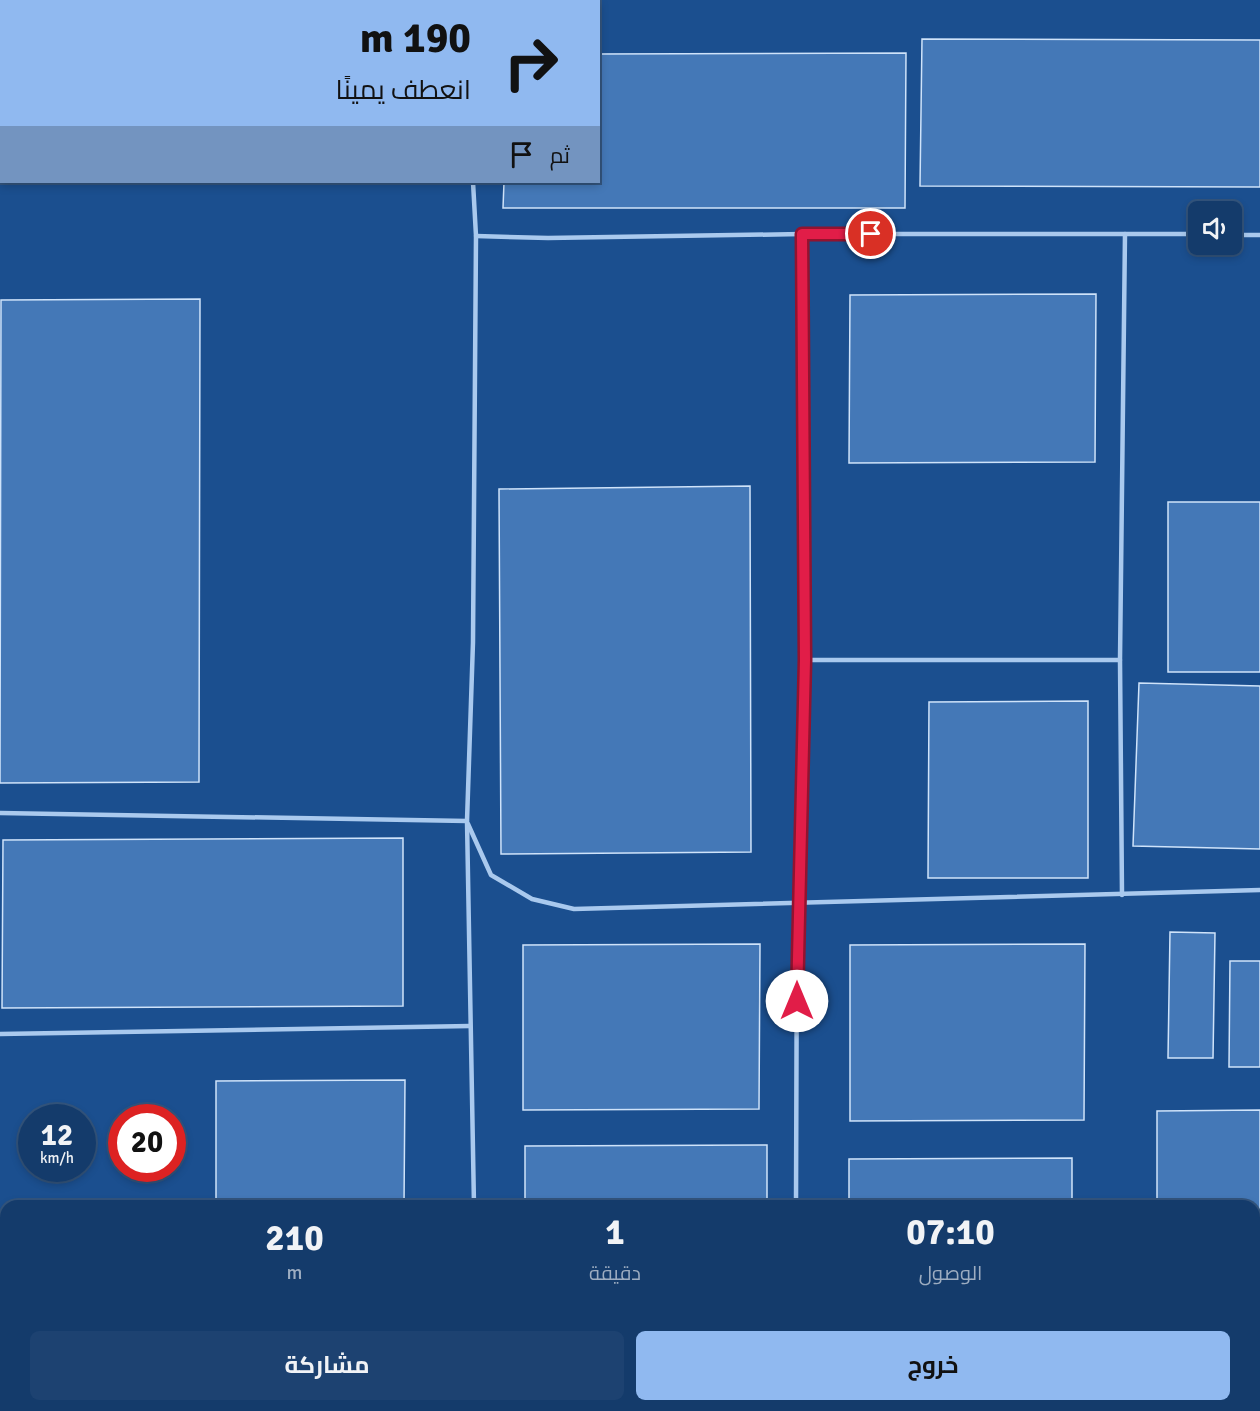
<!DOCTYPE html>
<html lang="ar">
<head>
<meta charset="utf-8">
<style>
  :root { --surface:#143b6b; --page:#1d4271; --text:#f1f3f6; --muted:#9dadc1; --line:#33557e; --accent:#90b9f0 }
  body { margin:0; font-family:Signika,Cairo,sans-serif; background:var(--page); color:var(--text); direction:rtl; height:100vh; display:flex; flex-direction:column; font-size:22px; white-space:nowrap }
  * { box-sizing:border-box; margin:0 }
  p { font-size:20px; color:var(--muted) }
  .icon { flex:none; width:33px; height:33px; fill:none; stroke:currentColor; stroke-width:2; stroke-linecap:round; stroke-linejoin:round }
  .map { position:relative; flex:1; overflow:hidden; direction:ltr }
  .side { position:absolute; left:0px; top:1200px; width:1260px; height:212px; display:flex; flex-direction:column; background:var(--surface); border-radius:18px 18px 0 0; box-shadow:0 3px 9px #0003,0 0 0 2px var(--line); direction:rtl }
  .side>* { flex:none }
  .top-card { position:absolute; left:0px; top:0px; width:600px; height:183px; box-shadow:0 3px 9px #0003,0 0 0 2px var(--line); direction:rtl; background:#90b9f0; color:#111; overflow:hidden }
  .fabs { position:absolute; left:1188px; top:201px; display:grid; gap:12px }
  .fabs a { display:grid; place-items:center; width:54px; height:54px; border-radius:9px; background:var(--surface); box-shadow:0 3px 9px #0003,0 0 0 2px var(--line); font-size:30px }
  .speed { position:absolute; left:18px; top:1104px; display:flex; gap:12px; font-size:30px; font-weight:700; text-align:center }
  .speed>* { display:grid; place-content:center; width:78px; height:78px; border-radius:50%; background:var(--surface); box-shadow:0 3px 9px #0003,0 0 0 2px var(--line); line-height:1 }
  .speed small { font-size:15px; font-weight:400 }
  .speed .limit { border:9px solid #d22; background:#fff; color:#111 }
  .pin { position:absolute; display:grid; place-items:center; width:51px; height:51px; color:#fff; margin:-26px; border:3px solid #fff; border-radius:50%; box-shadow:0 2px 6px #0007 }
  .me { position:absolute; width:66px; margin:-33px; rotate:0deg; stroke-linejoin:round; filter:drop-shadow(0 0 4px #0008) }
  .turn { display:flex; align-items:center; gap:21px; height:126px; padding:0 30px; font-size:27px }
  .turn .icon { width:78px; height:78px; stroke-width:2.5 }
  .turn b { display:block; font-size:42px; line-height:51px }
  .then { display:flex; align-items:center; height:57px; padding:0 30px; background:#0003; gap:12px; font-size:22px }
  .eta { display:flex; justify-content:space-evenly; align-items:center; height:102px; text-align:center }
  .eta b { font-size:36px; font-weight:700; line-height:42px }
  .action { display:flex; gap:12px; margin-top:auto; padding:12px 30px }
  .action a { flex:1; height:69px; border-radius:9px; background:var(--accent); color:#111; font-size:24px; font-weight:700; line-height:69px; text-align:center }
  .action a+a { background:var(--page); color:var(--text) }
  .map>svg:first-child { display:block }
  .building { fill:#4478b7; stroke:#cfe3fa; stroke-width:1.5 }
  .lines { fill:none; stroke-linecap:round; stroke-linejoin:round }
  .lane { stroke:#a9c9ee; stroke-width:4.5 }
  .route-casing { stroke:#92132f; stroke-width:15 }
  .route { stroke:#e11d48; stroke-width:10 }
</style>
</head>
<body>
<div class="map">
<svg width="1260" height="1411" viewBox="0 0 1260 1411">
  <rect width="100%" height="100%" fill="#1b4f8f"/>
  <!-- building -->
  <g class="building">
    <rect x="2" y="0" width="122" height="2"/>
    <polygon points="299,0 405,0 299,2"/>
    <polygon points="922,39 1260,40 1260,187 920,186"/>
    <polygon points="906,53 905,208 503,208 504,182 598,182 598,54"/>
    <polygon points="1096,294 1095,462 849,463 850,295"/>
    <polygon points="200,299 199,782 0,783 1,300"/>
    <polygon points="750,486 751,852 501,854 499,489"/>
    <rect x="1168" y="502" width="92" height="170"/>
    <polygon points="1139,683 1260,686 1260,849 1133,846"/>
    <polygon points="1088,701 1088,878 928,878 929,702"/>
    <polygon points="403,838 403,1006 2,1008 3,840"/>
    <polygon points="1170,932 1215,933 1213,1058 1168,1058"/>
    <polygon points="760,944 759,1109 523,1110 523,945"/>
    <polygon points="1085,944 1084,1120 850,1121 850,945"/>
    <polygon points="1230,961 1260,961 1260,1067 1229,1067"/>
    <polygon points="405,1080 404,1206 216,1206 216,1081"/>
    <polygon points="1260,1110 1260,1315 1254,1315 1254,1206 1157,1206 1157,1111"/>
    <polygon points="767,1145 767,1206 525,1206 525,1146"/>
    <polygon points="1072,1158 1072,1206 849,1206 849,1159"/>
    <polygon points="1254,1343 1260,1343 1260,1411 1156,1411 1156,1406 1254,1406"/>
    <rect x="205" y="1406" width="73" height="5"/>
    <rect x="523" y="1406" width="243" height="5"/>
    <rect x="818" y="1406" width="239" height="5"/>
  </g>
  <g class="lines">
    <!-- lane -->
    <g class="lane">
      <polyline points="462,0 462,2"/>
      <polyline points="473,182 476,236 473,642 467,821 474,1206"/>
      <polyline points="1232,235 1260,235"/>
      <polyline points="476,236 548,238 802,234 1198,234"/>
      <polyline points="805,660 1120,660"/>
      <polyline points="0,813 467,821"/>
      <polyline points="468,824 491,875 532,899 574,909 1260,890"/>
      <polyline points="1122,895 1120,660 1125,234"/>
      <polyline points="0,1034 470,1026"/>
      <polyline points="796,1206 797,904 805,660 802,234"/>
      <polyline points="477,1406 477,1411"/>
      <polyline points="795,1411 795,1406"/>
    </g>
  </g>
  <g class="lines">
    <defs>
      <polyline id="route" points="797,1001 805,660 802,234 871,234"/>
    </defs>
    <!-- route casing -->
    <use href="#route" class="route-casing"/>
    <!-- route -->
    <use href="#route" class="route"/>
  </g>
</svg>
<div class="fabs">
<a><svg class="icon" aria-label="sound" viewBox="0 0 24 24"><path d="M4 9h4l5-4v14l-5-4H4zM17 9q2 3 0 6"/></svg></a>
</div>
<div class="speed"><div>12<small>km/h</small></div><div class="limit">20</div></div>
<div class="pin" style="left:871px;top:234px;background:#d93025"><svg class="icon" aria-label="arrive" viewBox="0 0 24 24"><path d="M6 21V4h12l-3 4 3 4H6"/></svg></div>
<svg class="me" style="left:797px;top:1001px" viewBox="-20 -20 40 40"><circle r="19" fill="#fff"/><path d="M0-13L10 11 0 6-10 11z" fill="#e11d48"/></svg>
<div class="top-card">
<div class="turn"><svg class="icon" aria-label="right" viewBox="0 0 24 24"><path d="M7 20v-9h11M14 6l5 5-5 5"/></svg><div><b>190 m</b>انعطف يمينًا</div></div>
<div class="then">ثم<svg class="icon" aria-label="arrive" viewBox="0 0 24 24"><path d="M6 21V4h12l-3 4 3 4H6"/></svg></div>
</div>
<section class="side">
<div class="eta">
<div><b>07:10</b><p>الوصول</p></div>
<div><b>1</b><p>دقيقة</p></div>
<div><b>210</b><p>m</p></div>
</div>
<div class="action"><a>خروج</a><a>مشاركة</a></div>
</section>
</div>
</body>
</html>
